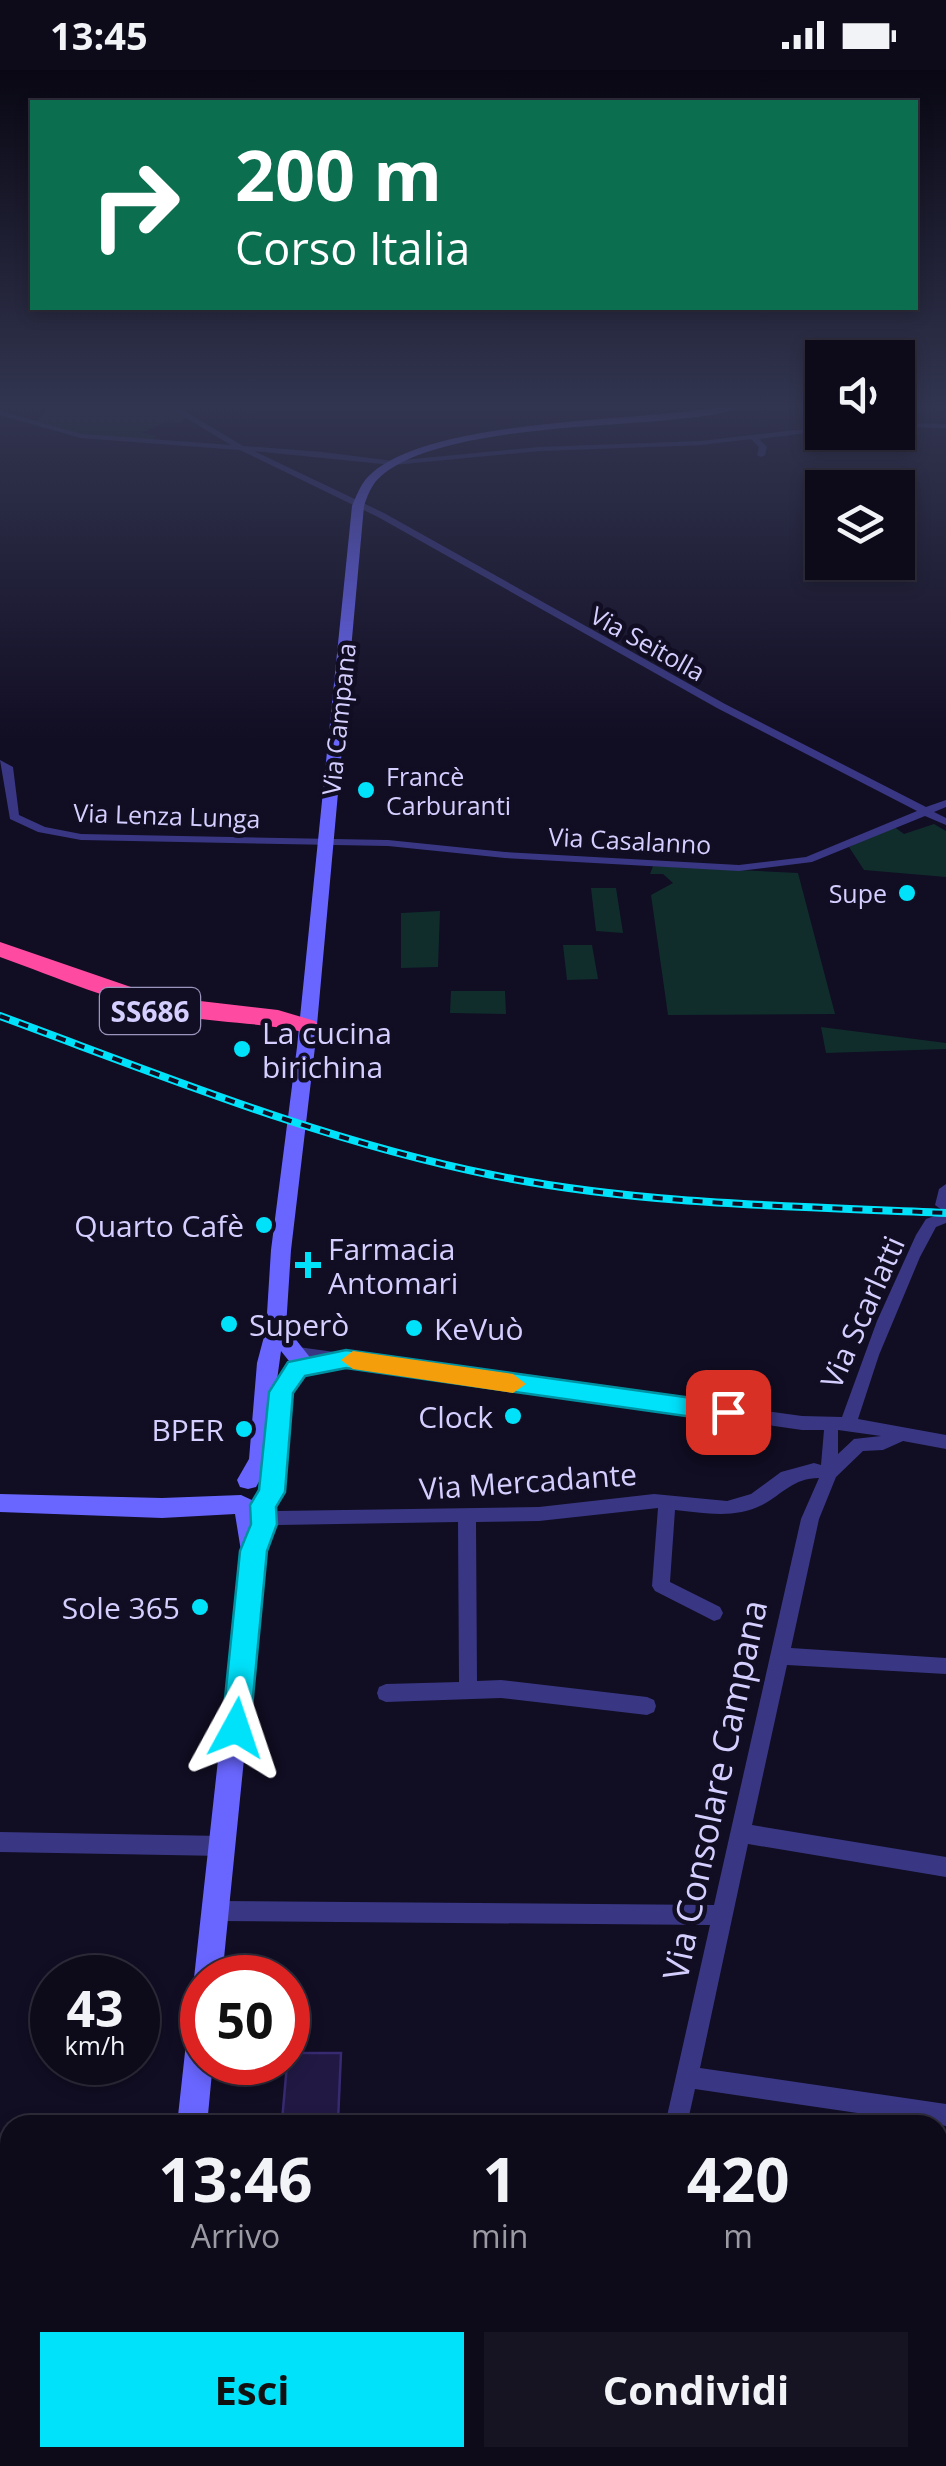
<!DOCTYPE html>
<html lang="it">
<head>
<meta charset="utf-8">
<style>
  :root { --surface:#0d0a1a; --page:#161323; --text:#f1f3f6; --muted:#9a9aa2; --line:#2d2b39; --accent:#00e1fa }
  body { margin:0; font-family:"Open Sans",sans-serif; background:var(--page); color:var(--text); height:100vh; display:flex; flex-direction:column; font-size:38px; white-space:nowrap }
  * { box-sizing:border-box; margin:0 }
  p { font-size:32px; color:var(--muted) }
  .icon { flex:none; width:55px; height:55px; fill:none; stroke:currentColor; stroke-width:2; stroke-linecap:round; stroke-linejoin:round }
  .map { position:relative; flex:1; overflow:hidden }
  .details { position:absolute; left:0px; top:2045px; width:948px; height:352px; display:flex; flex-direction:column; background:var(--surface); border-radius:30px 30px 0 0; box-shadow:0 5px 15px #0003,0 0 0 2px var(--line) }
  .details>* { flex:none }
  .guide { position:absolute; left:30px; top:30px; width:888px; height:210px; border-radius:0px; box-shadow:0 5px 15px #0003,0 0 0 2px var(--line); background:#0b6e4f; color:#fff; overflow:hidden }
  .fabs { position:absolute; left:805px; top:270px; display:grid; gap:20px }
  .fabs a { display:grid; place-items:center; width:110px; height:110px; border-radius:0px; background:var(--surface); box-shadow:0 5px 15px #0003,0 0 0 2px var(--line); font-size:50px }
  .speed { position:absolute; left:30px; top:1885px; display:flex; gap:20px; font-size:50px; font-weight:700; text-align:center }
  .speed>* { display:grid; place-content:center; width:130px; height:130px; border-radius:50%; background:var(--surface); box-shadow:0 5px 15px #0003,0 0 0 2px var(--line); line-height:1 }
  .speed small { font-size:25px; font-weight:400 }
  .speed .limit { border:15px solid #d22; background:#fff; color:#111 }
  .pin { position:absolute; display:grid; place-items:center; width:85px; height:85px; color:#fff; margin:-42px; border-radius:20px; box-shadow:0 5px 15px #0006 }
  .me { position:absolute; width:110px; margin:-55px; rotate:5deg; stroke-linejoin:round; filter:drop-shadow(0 0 8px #0008) }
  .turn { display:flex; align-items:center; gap:35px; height:210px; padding:0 40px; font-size:45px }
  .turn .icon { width:130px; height:130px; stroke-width:2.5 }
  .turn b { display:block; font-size:70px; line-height:85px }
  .eta { display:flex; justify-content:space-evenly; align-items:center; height:170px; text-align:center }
  .eta b { font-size:60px; font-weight:700; line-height:70px }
  .action { display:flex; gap:20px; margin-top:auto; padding:20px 40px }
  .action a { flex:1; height:115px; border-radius:0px; background:var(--accent); color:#111; font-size:40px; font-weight:700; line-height:115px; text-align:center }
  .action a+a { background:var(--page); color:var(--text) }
  .status { display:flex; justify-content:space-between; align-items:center; height:70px; padding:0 50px; background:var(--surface); direction:ltr }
  .status svg { height:28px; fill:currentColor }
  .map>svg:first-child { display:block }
  .green { fill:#102d2c }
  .building { fill:#211944; stroke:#382a71; stroke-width:2.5 }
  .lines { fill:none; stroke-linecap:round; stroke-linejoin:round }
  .street { fill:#393783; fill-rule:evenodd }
  .secondary { fill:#6966ff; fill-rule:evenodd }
  .highway { fill:#ff4aa1; fill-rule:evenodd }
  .rail-casing { stroke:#00e1fa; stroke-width:8 }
  .rail { stroke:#110d23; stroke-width:4; stroke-dasharray:10; stroke-linecap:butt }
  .route { fill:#00e1fa; stroke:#0092a2; stroke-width:2.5 }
  .slow { fill:#f59e0b }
  .poi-dot { fill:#00e1fa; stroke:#110d23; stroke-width:4 }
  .labels { text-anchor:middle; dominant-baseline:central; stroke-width:9; stroke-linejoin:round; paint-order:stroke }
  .far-street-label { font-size:25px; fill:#d4cfff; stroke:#110d23 }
  .far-poi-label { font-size:25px; fill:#d4cfff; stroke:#110d23; text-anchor:start }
  .shield { fill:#110d23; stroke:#9a95bd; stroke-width:2.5 }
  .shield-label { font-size:28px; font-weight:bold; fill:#d4cfff }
  .poi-label { font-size:30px; fill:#d4cfff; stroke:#110d23; text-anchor:start }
  .street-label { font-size:30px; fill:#d4cfff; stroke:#110d23 }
  .near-street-label { font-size:35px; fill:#d4cfff; stroke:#110d23 }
</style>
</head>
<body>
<div class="status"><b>13:45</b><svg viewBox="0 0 49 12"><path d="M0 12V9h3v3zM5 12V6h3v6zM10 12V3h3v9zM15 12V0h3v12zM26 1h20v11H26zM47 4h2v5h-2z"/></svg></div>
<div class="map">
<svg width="946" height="2396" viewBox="0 0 946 2396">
  <rect width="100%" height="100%" fill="#110d23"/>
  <!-- green -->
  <g class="green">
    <polygon points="50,338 172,338 188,346 181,353 165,352 141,363 156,366 153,370 79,364 35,353"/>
    <polygon points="934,754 946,761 946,807 864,800 849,777 893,756 904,764"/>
    <polygon points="653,796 798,803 835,944 668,945 651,825 673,813 663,804 650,804"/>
    <polygon points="616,818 623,863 596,861 591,818"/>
    <polygon points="440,841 438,897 401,898 401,843"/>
    <polygon points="563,875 592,875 598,909 567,910"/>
    <polygon points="451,921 505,921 506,944 450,943"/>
    <polygon points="821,957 946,973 946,979 826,983"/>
  </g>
  <!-- building -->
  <polygon class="building" points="288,1983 341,1983 338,2051 282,2051"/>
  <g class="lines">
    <!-- street -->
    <g class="street">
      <polygon points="170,338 179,338 243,376 322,382 393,391 540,377 701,371 822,357 822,361 759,369 767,377 765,385 761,387 757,385 759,377 751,369 701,375 540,381 393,395 254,381 384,443 725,634 926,737 946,730 946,737 934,742 946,748 946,755 925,746 812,792 739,801 505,788 388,776 81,770 38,762 10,749 0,690 13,697 19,745 45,757 81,764 388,770 505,782 739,795 806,787 917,741 717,638 378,447 240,380 81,368 0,345 0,341 81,364 231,375"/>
      <polygon points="898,353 946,354 946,358 898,357"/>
      <polygon points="946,1114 946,1139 942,1140 935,1135 939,1119"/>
      <path d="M 946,1142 L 946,1153 L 936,1157 L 920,1187 L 879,1285 L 858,1349 L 946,1365 L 946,1379 L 903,1371 L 883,1380 L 863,1381 L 836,1407 L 819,1449 L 791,1578 L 946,1588 L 946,1604 L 787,1595 L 752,1755 L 946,1787 L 946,1807 L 748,1774 L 700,1998 L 946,2034 L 946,2056 L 695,2019 L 687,2055 L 665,2055 L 710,1855 L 216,1851 L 209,1848 L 206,1841 L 209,1834 L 216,1831 L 714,1835 L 801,1449 L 819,1408 C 793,1408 783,1424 762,1435 C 735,1449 704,1443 675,1440 L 670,1512 L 720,1537 L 723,1543 L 720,1549 L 714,1551 L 655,1521 L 652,1516 L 658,1438 L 539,1451 L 476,1452 L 477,1611 L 501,1610 L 647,1627 L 654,1630 L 656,1636 L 654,1642 L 647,1645 L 501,1628 L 386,1632 L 379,1629 L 377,1623 L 379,1617 L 386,1614 L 459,1612 L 458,1452 L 279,1455 L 264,1461 L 258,1459 L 255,1454 L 258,1449 L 278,1441 L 539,1437 L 654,1424 L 727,1431 L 751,1424 L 781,1402 L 814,1393 L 821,1395 L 824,1360 L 802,1360 L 298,1289 L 292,1287 L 290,1283 L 292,1279 L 298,1277 L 802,1346 L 842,1347 L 877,1251 L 916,1165 L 926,1149 ZM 838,1360 L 881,1366 L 854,1369 L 838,1384 Z"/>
      <polygon points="0,1762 223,1766 230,1769 233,1776 230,1783 223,1786 0,1782"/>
      <polygon points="938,2207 946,2209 946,2233 938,2231"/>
      <polygon points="596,2388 622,2388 621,2396 595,2396"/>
    </g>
    <!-- secondary -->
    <g class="secondary">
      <path d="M 713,338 L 735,338 C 716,347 689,347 668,350 C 597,357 428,359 378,409 C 371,416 367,427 364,436 L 315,977 L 291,1180 L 286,1257 L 312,1290 L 292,1323 L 283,1422 L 275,1436 L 276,1446 L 265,1480 L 222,1908 L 202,1908 L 202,1920 L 198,1918 L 194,1908 L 241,1481 L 235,1444 L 162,1448 L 0,1442 L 0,1424 L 162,1428 L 241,1425 L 254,1431 L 261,1420 L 262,1406 L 256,1417 L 248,1419 L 240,1417 L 237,1410 L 249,1389 L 257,1293 L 266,1259 L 271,1180 L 297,977 L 352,436 C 357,424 362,411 372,403 C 435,349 628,352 713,338 ZM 281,1281 L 289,1291 L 277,1310 Z"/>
      <polygon points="202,1941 202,1992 213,1992 207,2055 177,2055 188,1955 192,1945"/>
      <polygon points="139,2388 173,2388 172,2396 138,2396"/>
    </g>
    <!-- highway -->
    <path class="highway" d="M 0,872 L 157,926 L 278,940 L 315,951 L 319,956 L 307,963 C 264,952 220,954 177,945 C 116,933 58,908 0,887 Z"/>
    <defs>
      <path id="rail" d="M 0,946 C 161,1005 322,1071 492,1105 C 641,1135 795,1136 946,1143"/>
    </defs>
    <!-- rail casing -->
    <use href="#rail" class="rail-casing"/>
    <!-- rail -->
    <use href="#rail" class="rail"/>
  </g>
  <!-- sky -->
  <linearGradient id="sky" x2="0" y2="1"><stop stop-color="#090713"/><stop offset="0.5" stop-color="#323550"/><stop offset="1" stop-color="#323550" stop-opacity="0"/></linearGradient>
  <rect width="946" height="673" fill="url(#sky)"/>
  <!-- route -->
  <polygon class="route" points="346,1280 728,1333 741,1342 728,1352 346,1298 305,1306 293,1323 285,1422 276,1437 277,1454 267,1481 250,1658 246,1668 236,1672 226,1668 222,1658 240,1481 251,1454 250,1435 259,1420 269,1322 288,1292"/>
  <!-- slow -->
  <polygon class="slow" points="353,1281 513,1304 526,1314 513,1323 353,1299 341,1290"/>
  <!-- markers -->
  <g class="poi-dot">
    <circle cx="366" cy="720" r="10"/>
    <circle cx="907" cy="823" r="10"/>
    <circle cx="242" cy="979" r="10"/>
    <circle cx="264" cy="1155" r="10"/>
    <path d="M303 1180h10v10h10v10h-10v10h-10v-10h-10v-10h10z"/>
    <circle cx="229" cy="1254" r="10"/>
    <circle cx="414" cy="1258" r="10"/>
    <circle cx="513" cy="1346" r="10"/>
    <circle cx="244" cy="1359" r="10"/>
    <circle cx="200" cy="1537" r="10"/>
  </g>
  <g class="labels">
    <!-- far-street labels -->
    <g class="far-street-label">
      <text transform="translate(648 573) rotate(29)">Via Seitolla</text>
      <text transform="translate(338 649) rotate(-84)">Via Campana</text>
      <text transform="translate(167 745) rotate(2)">Via Lenza Lunga</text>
      <text transform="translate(630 770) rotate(3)">Via Casalanno</text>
    </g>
    <!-- far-poi labels -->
    <g class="far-poi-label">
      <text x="386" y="706">Francè<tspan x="386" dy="29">Carburanti</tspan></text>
      <text x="887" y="823" text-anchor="end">Supe</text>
    </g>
    <!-- shield labels -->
    <rect class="shield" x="100" y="918" width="100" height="46" rx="8"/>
    <g class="shield-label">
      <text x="150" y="941">SS686</text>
    </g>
    <!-- poi labels -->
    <g class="poi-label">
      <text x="262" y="962">La cucina<tspan x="262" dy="34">birichina</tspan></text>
      <text x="244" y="1155" text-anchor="end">Quarto Cafè</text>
      <text x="328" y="1178">Farmacia<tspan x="328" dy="34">Antomari</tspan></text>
      <text x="249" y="1254">Superò</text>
      <text x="434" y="1258">KeVuò</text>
      <text x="493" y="1346" text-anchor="end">Clock</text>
      <text x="224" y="1359" text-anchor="end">BPER</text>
      <text x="180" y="1537" text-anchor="end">Sole 365</text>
    </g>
    <!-- street labels -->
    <g class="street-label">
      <text transform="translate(862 1242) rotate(-66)">Via Scarlatti</text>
      <text transform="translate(528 1411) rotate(-4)">Via Mercadante</text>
    </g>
    <!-- near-street labels -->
    <g class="near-street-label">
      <text transform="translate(714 1720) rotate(-78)">Via Consolare Campana</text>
    </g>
  </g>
</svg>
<div class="fabs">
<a><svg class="icon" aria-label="sound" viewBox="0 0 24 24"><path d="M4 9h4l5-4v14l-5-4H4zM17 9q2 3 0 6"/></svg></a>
<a><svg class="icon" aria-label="layers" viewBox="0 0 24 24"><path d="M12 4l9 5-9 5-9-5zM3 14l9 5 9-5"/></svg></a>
</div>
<div class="speed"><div>43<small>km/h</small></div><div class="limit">50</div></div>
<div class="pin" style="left:728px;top:1342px;background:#d93025"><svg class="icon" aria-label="arrive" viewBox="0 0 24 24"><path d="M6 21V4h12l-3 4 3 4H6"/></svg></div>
<svg class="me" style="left:236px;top:1658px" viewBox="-20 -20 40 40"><path d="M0-17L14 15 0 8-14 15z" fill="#00e1fa" stroke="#fff" stroke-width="4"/></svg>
<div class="guide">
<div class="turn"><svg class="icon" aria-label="right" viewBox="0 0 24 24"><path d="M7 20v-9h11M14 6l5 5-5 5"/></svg><div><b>200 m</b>Corso Italia</div></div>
</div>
<section class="details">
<div class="eta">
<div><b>13:46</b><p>Arrivo</p></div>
<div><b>1</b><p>min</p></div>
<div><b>420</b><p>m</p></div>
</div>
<div class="action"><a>Esci</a><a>Condividi</a></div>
</section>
</div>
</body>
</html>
